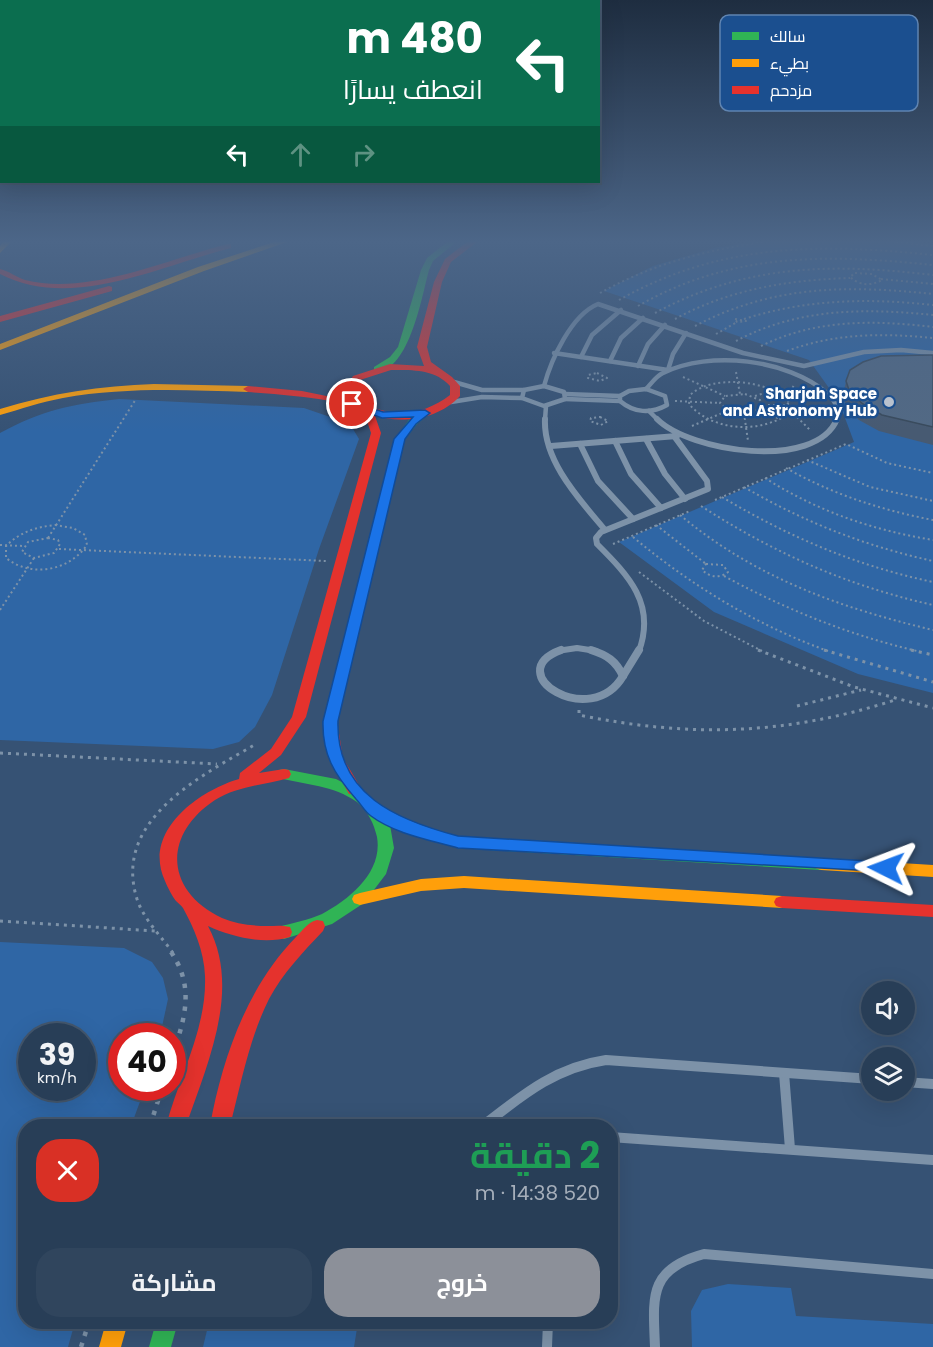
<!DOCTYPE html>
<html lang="ar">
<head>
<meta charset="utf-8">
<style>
  :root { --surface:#283e57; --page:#30455d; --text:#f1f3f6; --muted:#a5aeba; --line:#44576d; --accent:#8c9099 }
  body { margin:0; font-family:Poppins,Cairo,sans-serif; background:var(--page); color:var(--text); direction:rtl; height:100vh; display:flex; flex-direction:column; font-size:22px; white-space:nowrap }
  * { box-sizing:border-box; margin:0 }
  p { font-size:20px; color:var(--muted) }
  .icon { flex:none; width:33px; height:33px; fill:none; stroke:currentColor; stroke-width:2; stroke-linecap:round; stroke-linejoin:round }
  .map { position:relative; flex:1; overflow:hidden; direction:ltr }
  .drawer { position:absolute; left:18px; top:1119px; width:600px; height:210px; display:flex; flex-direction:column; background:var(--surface); border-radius:24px; box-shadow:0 6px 24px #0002,0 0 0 2px var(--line); direction:rtl }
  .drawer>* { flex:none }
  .hud { position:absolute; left:0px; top:0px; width:600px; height:183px; box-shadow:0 6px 24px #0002,0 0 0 2px var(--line); direction:rtl; background:#0b6e4f; color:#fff; overflow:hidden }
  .controls { position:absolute; left:861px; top:981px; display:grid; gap:12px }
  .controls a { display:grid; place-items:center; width:54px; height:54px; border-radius:50%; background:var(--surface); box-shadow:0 6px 24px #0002,0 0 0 2px var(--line); font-size:30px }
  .speed { position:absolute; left:18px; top:1023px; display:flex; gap:12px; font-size:30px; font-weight:700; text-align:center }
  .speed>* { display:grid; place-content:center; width:78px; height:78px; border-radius:50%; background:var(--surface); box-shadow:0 6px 24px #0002,0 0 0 2px var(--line); line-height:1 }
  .speed small { font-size:15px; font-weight:400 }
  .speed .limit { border:9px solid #d22; background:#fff; color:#111 }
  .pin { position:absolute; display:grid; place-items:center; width:51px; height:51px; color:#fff; margin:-26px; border:3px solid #fff; border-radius:50%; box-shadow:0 2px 6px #0007 }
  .me { position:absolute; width:66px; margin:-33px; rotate:273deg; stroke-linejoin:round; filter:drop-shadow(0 0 4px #0008) }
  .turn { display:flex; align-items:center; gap:21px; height:126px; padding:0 18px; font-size:27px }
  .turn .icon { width:78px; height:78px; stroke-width:2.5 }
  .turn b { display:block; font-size:42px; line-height:51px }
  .lanes { display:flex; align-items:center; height:57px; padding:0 18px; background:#0003; justify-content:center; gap:30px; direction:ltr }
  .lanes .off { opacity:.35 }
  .round { display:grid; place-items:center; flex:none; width:63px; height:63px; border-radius:24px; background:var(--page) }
  .overview { display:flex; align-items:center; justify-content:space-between; height:102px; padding:0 18px }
  h1 { font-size:36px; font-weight:700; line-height:45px; color:#1e9e55 }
  .button { display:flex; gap:12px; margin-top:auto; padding:12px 18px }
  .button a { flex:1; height:69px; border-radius:24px; background:var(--accent); color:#fff; font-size:24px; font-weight:700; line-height:69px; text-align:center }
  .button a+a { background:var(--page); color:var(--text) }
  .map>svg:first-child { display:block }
  .green { fill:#2f66a5; fill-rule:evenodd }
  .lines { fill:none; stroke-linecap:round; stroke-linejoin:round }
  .path-far2 { stroke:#7d92a8; stroke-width:2; stroke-dasharray:2 3; stroke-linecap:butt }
  .path-far1 { stroke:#7d92a8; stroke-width:3; stroke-dasharray:3 5; stroke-linecap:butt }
  .path { stroke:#7d92a8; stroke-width:4.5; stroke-dasharray:4.5 7; stroke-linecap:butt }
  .lane-far3 { stroke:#7d92a8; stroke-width:4.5 }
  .lane-far2 { stroke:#7d92a8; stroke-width:6 }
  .lane-far1 { stroke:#7d92a8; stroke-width:8 }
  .lane { stroke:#7d92a8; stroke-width:10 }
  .fast { fill:#30b455; fill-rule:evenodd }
  .slow { fill:#ff9f0a; fill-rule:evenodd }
  .jam { fill:#e5322d; fill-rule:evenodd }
  .wall { fill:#475a72 }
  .building { fill:#526984; stroke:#394a5c; stroke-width:1.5 }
  .route { fill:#1a73e8; stroke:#114b97; stroke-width:1.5 }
  .poi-dot { fill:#b9c2ce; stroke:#1b4f8f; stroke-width:2 }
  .labels { text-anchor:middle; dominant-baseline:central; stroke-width:5; stroke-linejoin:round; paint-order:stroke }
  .far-poi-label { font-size:15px; font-weight:bold; fill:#fff; stroke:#1b4f8f; text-anchor:end }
  .key { fill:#1b4f8f; stroke:#5f84b1; stroke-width:1.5 }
  .key-label { font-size:16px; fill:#fff }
</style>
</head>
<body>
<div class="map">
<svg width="933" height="1347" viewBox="0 0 933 1347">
  <rect width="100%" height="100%" fill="#365274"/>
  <!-- green -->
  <g class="green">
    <polygon points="752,242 916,242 933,245 933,693 858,674 714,612 619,542 854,442 839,402 809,360 604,291 653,266 714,248"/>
    <path d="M 119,399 L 304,408 L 336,419 L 353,429 L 359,439 L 319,549 L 272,695 L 255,727 L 239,742 L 213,749 L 0,740 L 0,433 C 42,410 72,404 119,399 Z"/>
    <path d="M 0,942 L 124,948 L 152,962 L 163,978 L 168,999 L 160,1036 L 122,1036 L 122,1088 L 145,1088 L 131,1126 L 26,1126 L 26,1322 L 75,1322 L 68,1347 L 0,1347 ZM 32,1036 L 82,1036 L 82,1088 L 32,1088 Z"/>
    <polygon points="728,1284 791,1288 796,1316 933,1324 933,1347 692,1347 691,1311 702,1290"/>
    <polygon points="209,1322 358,1322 354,1347 203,1347"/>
  </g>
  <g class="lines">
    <!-- path-far2 -->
    <g class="path-far2">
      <polyline points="896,242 933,246"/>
      <path d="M 855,273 L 872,274 L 882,280 C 871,286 860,286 850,277 Z"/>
      <polyline points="881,279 933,284"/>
      <path d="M 600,293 C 652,264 706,250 764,242"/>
      <path d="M 619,300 C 720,243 820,243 933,255"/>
      <path d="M 638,306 C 732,252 828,254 933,265"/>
      <path d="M 655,313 C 746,264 832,263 933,275"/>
      <path d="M 675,319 C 730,289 788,280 850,278"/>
      <polygon points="735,319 746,321 737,322"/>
      <path d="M 744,319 C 807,299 868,298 933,305"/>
      <path d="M 695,326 C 773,285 847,285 933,294"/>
      <polyline points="716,334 737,322"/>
      <path d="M 736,341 C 798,308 864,308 933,315"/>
      <path d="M 761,346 C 816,319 873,320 933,327"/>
      <path d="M 787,351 C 835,333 883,333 933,338"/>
      <polyline points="736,372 740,394"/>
      <polygon points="597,373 607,378 600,381 588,378 588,375"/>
      <polyline points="683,377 725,396"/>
      <path d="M 738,382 C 758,384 777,388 789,405 L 788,414 C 759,434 712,431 689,404 L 690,395 C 704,383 720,382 738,382 Z"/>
      <path d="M 745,394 L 760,400 L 763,407 C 749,416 732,415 720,403 L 725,396 Z"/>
      <polyline points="755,396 771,391"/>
      <polyline points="675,401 720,403"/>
      <polyline points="788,402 794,384"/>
      <polyline points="763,405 789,405"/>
      <polyline points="790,410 810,430"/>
      <polyline points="757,411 781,419"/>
      <polyline points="744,413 748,441"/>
      <polygon points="600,417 608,421 601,425 590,421 591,418"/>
      <polyline points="692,426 729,410"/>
      <polyline points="807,460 870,487 933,501"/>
      <path d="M 786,468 C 832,494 881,510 933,520"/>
      <path d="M 765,478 C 817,511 872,530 933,540"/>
      <path d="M 744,487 C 804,522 865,546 933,561"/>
      <path d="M 722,497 C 789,537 857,566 933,582"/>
      <polyline points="715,500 846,444 887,463 933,473"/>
      <path d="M 701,506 C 774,553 848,586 933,605"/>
      <path d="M 680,515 C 754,577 840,608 933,630"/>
      <path d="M 55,525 L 73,528 L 85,535 L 87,545 C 69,571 31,578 6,558 L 6,546 C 20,532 36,527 55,525 Z"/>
      <polyline points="656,525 706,564"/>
      <path d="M 633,537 C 692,586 756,625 828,651"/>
      <polyline points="48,538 136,399"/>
      <polygon points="48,538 58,540 60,544 54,553 34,558 22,552 28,542"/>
      <polyline points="613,544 690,511"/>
      <polyline points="0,545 23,546"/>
      <polyline points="59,549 326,561"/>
      <path d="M 706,564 L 723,565 L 728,572 C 719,579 710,577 702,570 Z"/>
      <polyline points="639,572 704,621 762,651"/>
      <path d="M 724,576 C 785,609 849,635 917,651"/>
      <polyline points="0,610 34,558"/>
    </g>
    <!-- path-far1 -->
    <g class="path-far1">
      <polyline points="758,650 854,687 933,708"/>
      <polyline points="824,650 933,682"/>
      <polyline points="911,650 933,655"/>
      <polyline points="797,706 861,690"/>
      <path d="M 579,710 L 579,715 C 691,738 786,735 895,700"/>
      <polyline points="0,753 217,764"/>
      <polyline points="0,921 156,931"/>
      <path d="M 173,953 C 161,936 144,920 137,899 C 112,820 201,776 256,744"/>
    </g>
    <!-- path -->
    <g class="path">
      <path d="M 171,952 C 195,987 185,1019 172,1056"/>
      <polyline points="150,1126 162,1088"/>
      <polyline points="81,1347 89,1322"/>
    </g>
    <!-- lane-far3 -->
    <g class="lane-far3">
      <polyline points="554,353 668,370 673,354 686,333"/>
      <polyline points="581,357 592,335 621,310"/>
      <polyline points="610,361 621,338 643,318"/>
      <polyline points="638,366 648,344 665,325"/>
      <polyline points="454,382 482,390 524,390"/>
      <path d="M 544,386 C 551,360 571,315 598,304 L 743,353 L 804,366 L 864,352 L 901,350 L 933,353"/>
      <polygon points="544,386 564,392 565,399 544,406 522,398 524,390"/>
      <path d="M 646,389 C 651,384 656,376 663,373 C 710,350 787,359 827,393 C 833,397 836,406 840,412 L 837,420"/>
      <path d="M 646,389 L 665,396 L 667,405 C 651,414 634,413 620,401 L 620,396 L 629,391 Z"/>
      <polyline points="565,394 620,396"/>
      <polyline points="565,399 620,401"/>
      <polyline points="451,402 482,397 522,398"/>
      <polyline points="649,411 658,420"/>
      <polyline points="545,420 546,406"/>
    </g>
    <!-- lane-far2 -->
    <g class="lane-far2">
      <path d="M 545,419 C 543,461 580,500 605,530"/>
      <path d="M 657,419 C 690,452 816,471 837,419"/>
      <polyline points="646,439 665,474 685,499"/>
      <polyline points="615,441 631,474 661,508"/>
      <polyline points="580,444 598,481 633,519"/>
      <polyline points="551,446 677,436"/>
      <polyline points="557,651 577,648 596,651"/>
      <path d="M 639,651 C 656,604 629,576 597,544 L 596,538 L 601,532 L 708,489 L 707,481 L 674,436"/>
    </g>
    <!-- lane-far1 -->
    <g class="lane-far1">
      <path d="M 561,650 C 499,673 591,731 623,676"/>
      <path d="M 591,650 C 607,655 616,661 623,676"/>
      <polyline points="623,676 639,650"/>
    </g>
    <!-- lane -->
    <g class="lane">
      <polyline points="784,1073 790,1149"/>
      <polyline points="904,1082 933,1084"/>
      <path d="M 489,1121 C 526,1092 558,1067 606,1060 L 872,1079"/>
      <polyline points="610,1137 933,1160"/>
      <polyline points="547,1347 548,1322"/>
      <path d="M 655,1347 C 653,1297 648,1269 704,1254 L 933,1274"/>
    </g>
    <!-- fast -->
    <g class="fast">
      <path d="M 447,242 L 456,242 L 433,261 L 429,270 C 422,295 409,375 374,371 L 374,367 L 390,357 L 398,347 L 421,270 L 427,258 Z"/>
      <polygon points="425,410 430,413 417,424 405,439 375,565 373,568 365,568 363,565 395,439 409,420"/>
      <path d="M 284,769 L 336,779 L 369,796 L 378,807 L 418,826 L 458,836 L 821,858 L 827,860 L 829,864 L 827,868 L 821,870 L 458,848 L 407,834 L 390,825 L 394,848 L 386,874 L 364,903 L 332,924 L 284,939 L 278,937 L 276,932 L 278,927 C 292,923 309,920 322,914 C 350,899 383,872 377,837 C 374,824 368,811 357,802 C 333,785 306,785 279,778 L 277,774 L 279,770 Z"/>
      <polygon points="156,1322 178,1322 171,1347 149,1347"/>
    </g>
    <!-- slow -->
    <g class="slow">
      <polygon points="3,242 11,242 0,253 0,246"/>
      <polygon points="274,242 287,242 204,271 0,350 0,344 198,267"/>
      <path d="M 154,384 L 248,386 L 253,389 L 248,392 C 186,390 124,387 63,398 C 41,402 21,409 0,415 L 0,409 C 51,393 101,386 154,384 Z"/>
      <polygon points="821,858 933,865 933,877 821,870 815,868 813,864 815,860"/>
      <polygon points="464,876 782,896 788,898 790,902 788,906 782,908 464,888 421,891 360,905 354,903 352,899 354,895 360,893 421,879"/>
      <polygon points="106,1322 128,1322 121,1347 99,1347"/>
    </g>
    <!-- jam -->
    <g class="jam">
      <path d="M 467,242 L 477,242 L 451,262 L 442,282 L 427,347 L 431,362 L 452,377 L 460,386 L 460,396 C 439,419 404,424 375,416 L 381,433 L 306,717 L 281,755 L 259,773 L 284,769 L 289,770 L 291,774 L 289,778 C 264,785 238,786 215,800 C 162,835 165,891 222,918 C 236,924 252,926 267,926 C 275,926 282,925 290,927 L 292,932 L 290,937 C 264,945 232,937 208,926 C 242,989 207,1064 186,1126 L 166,1126 C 179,1076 207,1029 205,976 C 204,951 194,928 183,908 C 181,905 178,903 176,901 C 172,896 168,888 165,881 C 142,832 198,791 239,779 L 240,773 L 271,749 L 292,717 L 371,433 L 364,412 C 335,397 281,395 248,392 L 243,389 L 248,386 L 302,391 L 346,400 L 341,395 L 353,376 L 390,364 L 424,366 L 417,347 L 434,282 L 445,259 ZM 391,370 C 412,370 435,369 450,386 L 450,395 C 419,419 382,419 351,394 L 360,380 Z"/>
      <path d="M 228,244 L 231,244 L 231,248 C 159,266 72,311 0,274 L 0,269 C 9,271 16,277 25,280 C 89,296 167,259 228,244 Z"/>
      <polygon points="109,286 112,287 112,291 0,322 0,316"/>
      <polygon points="369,561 375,565 337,721 343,758 362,790 359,794 349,794 329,758 323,721 363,565"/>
      <polygon points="782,896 933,905 933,917 782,908 776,906 774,902 776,898"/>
      <path d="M 317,920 L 323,921 L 325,926 L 323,931 C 303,952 283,973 269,999 C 249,1039 241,1084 230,1126 L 210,1126 C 222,1059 247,987 296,937 C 303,930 308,922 317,920 Z"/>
    </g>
  </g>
  <!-- wall -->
  <polygon class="wall" points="933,355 933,445 879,431 859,420 847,408 843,396 846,381"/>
  <!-- building -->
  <polygon class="building" points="930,355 933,355 933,427 882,415 863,404 850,393 846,381 850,370 863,362 881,356"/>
  <!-- sky -->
  <linearGradient id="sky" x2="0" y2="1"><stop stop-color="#1e2d40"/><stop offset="0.56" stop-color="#4c6688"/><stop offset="1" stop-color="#4c6688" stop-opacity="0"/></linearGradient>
  <rect width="933" height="431" fill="url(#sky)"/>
  <!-- route -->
  <path class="route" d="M 352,401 L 383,412 L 425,410 L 430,413 L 416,424 L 405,439 L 338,721 C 336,795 397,820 458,836 L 886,862 L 892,864 L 894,868 L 892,872 L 458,848 C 430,840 395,834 371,816 C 365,812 361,804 356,799 C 334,774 322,754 323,721 L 394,439 L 413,417 L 382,418 L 349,406 L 347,404 Z"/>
  <!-- markers -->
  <circle class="poi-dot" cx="889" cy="402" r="6"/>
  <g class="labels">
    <!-- far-poi labels -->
    <g class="far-poi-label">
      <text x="877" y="393">Sharjah Space<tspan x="877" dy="17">and Astronomy Hub</tspan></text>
    </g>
  </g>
  <!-- legend -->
  <rect x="720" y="15" width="198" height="96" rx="9" class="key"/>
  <rect x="732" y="32" width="27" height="8" fill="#30b455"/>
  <rect x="732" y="59" width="27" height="8" fill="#ff9f0a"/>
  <rect x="732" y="86" width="27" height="8" fill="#e5322d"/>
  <g class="key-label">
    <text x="770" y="42">سالك</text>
    <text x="770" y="69">بطيء</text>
    <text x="770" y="96">مزدحم</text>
  </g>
</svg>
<div class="controls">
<a><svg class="icon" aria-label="sound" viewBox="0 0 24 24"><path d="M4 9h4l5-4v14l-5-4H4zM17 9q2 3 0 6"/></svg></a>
<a><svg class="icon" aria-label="layers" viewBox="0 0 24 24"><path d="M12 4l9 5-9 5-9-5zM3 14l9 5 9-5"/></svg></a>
</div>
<div class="speed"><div>39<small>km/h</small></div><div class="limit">40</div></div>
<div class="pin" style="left:352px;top:404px;background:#d93025"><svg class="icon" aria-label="arrive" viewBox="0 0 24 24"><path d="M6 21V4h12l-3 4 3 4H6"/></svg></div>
<svg class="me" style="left:886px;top:868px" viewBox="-20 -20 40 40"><path d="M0-17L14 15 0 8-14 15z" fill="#1a73e8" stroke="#fff" stroke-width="4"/></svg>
<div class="hud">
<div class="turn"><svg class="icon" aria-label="left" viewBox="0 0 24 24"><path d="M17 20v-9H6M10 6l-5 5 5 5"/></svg><div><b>480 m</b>انعطف يسارًا</div></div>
<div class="lanes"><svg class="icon" aria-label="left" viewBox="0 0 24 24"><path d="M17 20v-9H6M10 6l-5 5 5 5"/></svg><svg class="icon off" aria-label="ahead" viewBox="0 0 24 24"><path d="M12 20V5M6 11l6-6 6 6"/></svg><svg class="icon off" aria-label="right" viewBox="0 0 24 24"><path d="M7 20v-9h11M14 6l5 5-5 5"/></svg></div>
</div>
<section class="drawer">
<div class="overview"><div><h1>2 دقيقة</h1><p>520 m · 14:38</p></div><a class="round" style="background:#d93025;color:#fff"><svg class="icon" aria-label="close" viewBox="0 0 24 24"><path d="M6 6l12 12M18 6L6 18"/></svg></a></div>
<div class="button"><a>خروج</a><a>مشاركة</a></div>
</section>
</div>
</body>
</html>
